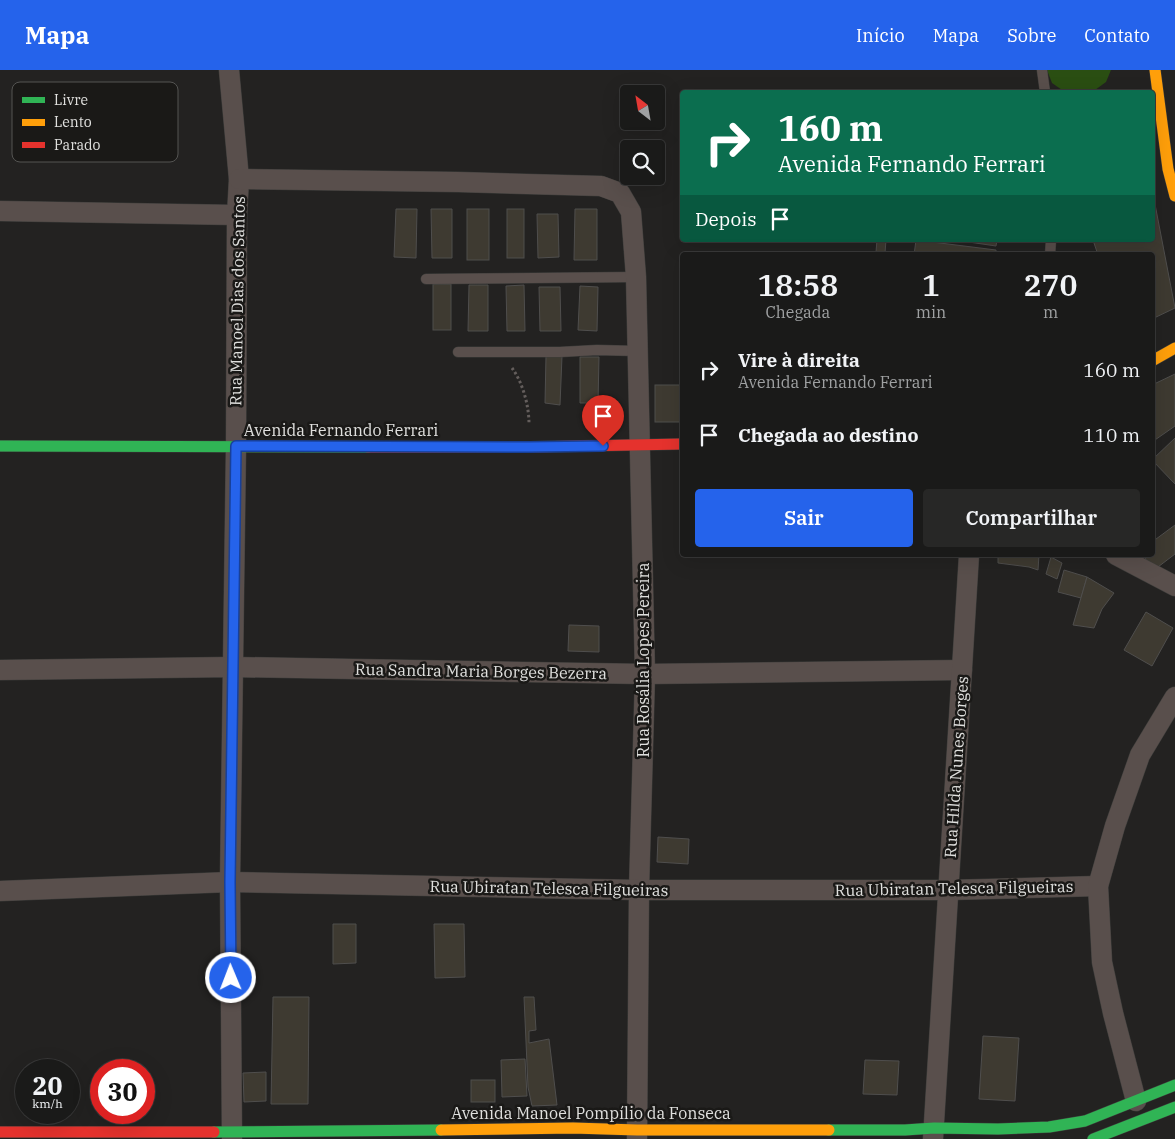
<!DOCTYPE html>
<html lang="pt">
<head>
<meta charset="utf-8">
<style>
  :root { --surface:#1a1a19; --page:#272726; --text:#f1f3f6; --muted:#9fa1a2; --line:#383838; --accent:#2563eb }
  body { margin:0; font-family:"IBM Plex Serif",serif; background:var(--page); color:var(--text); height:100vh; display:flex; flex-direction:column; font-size:19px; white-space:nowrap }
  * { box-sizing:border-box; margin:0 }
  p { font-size:16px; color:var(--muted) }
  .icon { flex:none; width:28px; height:28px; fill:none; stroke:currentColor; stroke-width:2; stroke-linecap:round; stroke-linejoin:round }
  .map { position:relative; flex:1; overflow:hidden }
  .side { position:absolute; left:680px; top:182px; width:475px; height:305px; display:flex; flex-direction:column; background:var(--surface); border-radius:5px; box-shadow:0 5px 20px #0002,0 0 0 1px var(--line) }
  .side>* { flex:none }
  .guide { position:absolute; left:680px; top:20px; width:475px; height:152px; border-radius:5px; box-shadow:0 5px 20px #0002,0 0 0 1px var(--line); background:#0b6e4f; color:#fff; overflow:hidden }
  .needle { width:32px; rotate:329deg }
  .tools { position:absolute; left:620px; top:15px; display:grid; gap:10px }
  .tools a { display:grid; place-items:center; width:45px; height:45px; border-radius:5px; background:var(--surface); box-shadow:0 5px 20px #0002,0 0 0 1px var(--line); font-size:25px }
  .speed { position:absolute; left:15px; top:989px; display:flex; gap:10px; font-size:25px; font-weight:700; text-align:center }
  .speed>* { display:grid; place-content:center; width:65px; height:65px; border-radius:50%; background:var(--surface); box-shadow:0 5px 20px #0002,0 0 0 1px var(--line); line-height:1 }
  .speed small { font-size:12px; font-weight:400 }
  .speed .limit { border:8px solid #d22; background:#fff; color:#111 }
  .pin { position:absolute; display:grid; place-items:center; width:42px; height:42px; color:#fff; margin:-51px -21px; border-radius:50% 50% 50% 0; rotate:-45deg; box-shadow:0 0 5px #0007 }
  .pin .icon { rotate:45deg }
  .me { position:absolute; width:55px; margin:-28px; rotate:359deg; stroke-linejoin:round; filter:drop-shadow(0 0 4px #0008) }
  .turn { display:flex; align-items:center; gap:18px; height:105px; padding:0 15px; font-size:22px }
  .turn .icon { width:65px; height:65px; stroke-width:2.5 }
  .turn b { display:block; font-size:35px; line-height:42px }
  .then { display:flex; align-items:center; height:48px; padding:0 15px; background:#0003; gap:10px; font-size:19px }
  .eta { display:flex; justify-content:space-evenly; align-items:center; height:85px; text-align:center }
  .eta b { font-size:30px; font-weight:600; line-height:35px }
  .action { display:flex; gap:10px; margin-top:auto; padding:10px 15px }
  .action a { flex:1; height:58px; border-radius:5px; background:var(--accent); color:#fff; font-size:20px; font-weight:600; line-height:58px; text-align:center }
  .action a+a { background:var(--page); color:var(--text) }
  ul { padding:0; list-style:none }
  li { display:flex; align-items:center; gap:15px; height:65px; padding:0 15px }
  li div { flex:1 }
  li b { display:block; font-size:19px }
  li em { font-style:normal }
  header { display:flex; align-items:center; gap:30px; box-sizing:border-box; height:70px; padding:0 25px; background:var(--accent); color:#fff }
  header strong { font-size:24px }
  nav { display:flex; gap:28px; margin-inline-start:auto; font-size:18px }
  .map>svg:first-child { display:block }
  .green { fill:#2a4e12 }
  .building { fill:#3e3a31; stroke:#4f4e4d }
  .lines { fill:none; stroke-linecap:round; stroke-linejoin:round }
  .lane-casing { stroke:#3d3d3b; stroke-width:11 }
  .street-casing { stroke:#3d3d3b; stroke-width:21 }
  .fast-casing { stroke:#3d3d3b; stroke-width:12 }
  .slow-casing { stroke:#3d3d3b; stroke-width:12 }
  .jam-casing { stroke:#3d3d3b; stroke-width:12 }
  .path { stroke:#645e5c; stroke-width:3; stroke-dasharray:2.5 2.5; stroke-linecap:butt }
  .lane { stroke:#594f4c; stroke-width:10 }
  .street { stroke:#594f4c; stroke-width:20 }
  .fast { stroke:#30b455; stroke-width:11 }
  .slow { stroke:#ff9f0a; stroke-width:11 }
  .jam { stroke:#e5322d; stroke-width:11 }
  .route-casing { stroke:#184099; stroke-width:12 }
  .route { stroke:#2563eb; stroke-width:9 }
  .labels { text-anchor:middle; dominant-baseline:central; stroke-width:5; stroke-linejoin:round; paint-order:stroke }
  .street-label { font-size:16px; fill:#e0e0de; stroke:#1a1917 }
  .key { fill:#1a1917; stroke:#555553; stroke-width:1 }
  .key-label { font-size:14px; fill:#e0e0de }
</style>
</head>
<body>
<header>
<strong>Mapa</strong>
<nav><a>Início</a><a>Mapa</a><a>Sobre</a><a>Contato</a></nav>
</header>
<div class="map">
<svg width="1175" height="1069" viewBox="0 0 1175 1069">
  <rect width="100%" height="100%" fill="#232221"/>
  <!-- green -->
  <polygon class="green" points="1047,0 1111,0 1106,12 1095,20 1089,22 1065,22 1052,13"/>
  <!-- building -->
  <g class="building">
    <polygon points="1154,129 1175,238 1152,249 1152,185 1098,185 1093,170 1152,170 1152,130"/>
    <polygon points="396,139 417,139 416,188 394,187"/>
    <polygon points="431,139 452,139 452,188 432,188"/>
    <rect x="467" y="139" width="22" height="51"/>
    <rect x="507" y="139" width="17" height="49"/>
    <polygon points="575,139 597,139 597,190 574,190"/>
    <polygon points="537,144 558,144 559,187 538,188"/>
    <polygon points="877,170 886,170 885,183 876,182"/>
    <polygon points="916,170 996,180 996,185 914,185"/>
    <polygon points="955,170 997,170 996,176"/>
    <rect x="433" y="214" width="18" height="46"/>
    <polygon points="469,215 488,215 488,261 468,261"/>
    <polygon points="524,215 525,261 507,261 506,216"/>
    <polygon points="580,216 598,217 597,261 578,260"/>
    <polygon points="539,217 560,217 561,261 540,261"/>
    <polygon points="546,286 562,286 560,335 545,333"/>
    <polygon points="580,287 599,287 598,333 580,333"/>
    <polygon points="1175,304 1175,356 1152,372 1152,315"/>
    <rect x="655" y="315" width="27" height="37"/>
    <polygon points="1175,368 1175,414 1152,390"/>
    <polygon points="1175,455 1175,484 1154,500 1143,485 1152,485 1152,472"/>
    <polygon points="998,485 1039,485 1038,500 1029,497 998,493"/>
    <polygon points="1051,487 1062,493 1057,509 1046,504"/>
    <polygon points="1064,500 1087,507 1081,528 1058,522"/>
    <polygon points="1087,507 1114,523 1102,539 1094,558 1073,555"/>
    <polygon points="1146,542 1173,558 1152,596 1124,580"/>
    <polygon points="569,555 599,556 599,582 568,581"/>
    <polygon points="658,767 689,769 688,794 657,792"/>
    <polygon points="333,854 356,854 356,893 333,894"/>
    <polygon points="434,854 464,854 465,907 435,908"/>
    <polygon points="273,927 309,927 308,1034 271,1034"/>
    <polygon points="524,927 534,927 536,960 529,961 529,973 549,969 557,1035 532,1036 528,1017"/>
    <polygon points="983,966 1019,968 1015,1031 979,1029"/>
    <polygon points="525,989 527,1026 502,1027 501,990"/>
    <polygon points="865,990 899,991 897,1025 863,1024"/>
    <polygon points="266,1002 266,1031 244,1032 243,1003"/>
    <rect x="471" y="1010" width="24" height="22"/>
  </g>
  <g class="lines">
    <defs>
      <g id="lane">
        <polyline points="1042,0 1045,22"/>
        <polyline points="1050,185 1051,170"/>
        <polyline points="426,209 636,207"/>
        <polyline points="458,282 560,282 597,280 637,281"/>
      </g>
      <g id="street">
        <polyline points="229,0 239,109 237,145 236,376 230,812 232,1069"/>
        <polyline points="239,109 458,112 601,116 620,123 631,142 636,207 645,604 639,820 637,1069"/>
        <polyline points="0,141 237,145"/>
        <polyline points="1116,485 1175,516"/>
        <polyline points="0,600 233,597 645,604 962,600"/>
        <polyline points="0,821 230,812 639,820 948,820 1098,816"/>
        <polyline points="1136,1031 1113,943 1102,892 1098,816 1115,756 1140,685 1175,627"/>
        <polyline points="933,1069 969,485"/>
      </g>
      <g id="fast">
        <polyline points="0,376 368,377"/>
        <polyline points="829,1060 905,1060 934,1058 998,1059 1049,1057 1085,1051 1175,1015"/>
        <polyline points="214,1062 441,1060"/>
        <polyline points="1093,1069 1175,1037"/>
      </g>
      <g id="slow">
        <polyline points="1155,0 1168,99 1175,126"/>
        <polyline points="1152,291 1175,278"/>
        <polyline points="441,1060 573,1058 637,1060 829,1060"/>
      </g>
      <g id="jam">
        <polyline points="368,377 529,377 682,374"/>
        <polyline points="0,1062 214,1062"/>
      </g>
    </defs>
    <!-- lane casing -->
    <use href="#lane" class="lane-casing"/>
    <!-- street casing -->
    <use href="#street" class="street-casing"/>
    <!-- fast casing -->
    <use href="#fast" class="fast-casing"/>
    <!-- slow casing -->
    <use href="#slow" class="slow-casing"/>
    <!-- jam casing -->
    <use href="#jam" class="jam-casing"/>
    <!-- path -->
    <path class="path" d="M 512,298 C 523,313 529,336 529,354"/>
    <!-- lane -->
    <use href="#lane" class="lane"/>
    <!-- street -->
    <use href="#street" class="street"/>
    <!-- fast -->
    <use href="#fast" class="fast"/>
    <!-- slow -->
    <use href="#slow" class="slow"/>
    <!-- jam -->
    <use href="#jam" class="jam"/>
  </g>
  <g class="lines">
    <defs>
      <polyline id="route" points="231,908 230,812 236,376 529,377 603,376"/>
    </defs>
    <!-- route casing -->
    <use href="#route" class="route-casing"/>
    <!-- route -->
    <use href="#route" class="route"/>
  </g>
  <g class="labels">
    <!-- street labels -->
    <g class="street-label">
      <text transform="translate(237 231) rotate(-89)">Rua Manoel Dias dos Santos</text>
      <text x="341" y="360">Avenida Fernando Ferrari</text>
      <text transform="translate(643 590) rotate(-90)">Rua Rosália Lopes Pereira</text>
      <text transform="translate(481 601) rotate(1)">Rua Sandra Maria Borges Bezerra</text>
      <text transform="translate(956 697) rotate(-86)">Rua Hilda Nunes Borges</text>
      <text transform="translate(549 818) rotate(1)">Rua Ubiratan Telesca Filgueiras</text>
      <text transform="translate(954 818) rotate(-1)">Rua Ubiratan Telesca Filgueiras</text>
      <text x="591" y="1043">Avenida Manoel Pompílio da Fonseca</text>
    </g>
  </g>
  <!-- legend -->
  <rect x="12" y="12" width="166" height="80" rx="8" class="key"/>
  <rect x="22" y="27" width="23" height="6" fill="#30b455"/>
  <rect x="22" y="49" width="23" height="7" fill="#ff9f0a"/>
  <rect x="22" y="72" width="23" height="6" fill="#e5322d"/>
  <g class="key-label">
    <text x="54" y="35">Livre</text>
    <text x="54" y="57">Lento</text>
    <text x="54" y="80">Parado</text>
  </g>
</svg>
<div class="tools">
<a><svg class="needle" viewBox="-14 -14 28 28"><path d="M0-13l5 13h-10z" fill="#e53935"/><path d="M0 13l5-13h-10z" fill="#9fa1a2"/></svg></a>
<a><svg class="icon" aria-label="search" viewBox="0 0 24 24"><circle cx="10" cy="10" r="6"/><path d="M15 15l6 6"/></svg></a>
</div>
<div class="speed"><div>20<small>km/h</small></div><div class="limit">30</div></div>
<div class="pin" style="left:603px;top:376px;background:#d93025"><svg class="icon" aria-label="arrive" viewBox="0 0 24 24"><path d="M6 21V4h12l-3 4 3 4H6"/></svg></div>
<svg class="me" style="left:231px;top:908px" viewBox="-20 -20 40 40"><circle r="17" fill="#2563eb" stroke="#fff" stroke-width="3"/><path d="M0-11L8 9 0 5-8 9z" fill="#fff"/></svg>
<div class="guide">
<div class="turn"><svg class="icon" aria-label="right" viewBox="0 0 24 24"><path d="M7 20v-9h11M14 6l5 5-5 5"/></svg><div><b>160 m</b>Avenida Fernando Ferrari</div></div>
<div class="then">Depois<svg class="icon" aria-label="arrive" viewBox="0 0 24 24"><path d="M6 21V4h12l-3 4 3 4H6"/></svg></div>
</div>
<section class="side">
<div class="eta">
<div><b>18:58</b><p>Chegada</p></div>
<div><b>1</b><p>min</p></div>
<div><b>270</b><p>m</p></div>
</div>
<ul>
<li><svg class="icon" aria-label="right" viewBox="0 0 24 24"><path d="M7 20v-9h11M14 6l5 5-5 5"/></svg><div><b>Vire à direita</b><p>Avenida Fernando Ferrari</p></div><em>160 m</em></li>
<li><svg class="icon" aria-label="arrive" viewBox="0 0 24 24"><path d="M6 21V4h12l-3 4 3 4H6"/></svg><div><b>Chegada ao destino</b></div><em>110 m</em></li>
</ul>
<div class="action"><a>Sair</a><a>Compartilhar</a></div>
</section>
</div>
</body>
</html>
